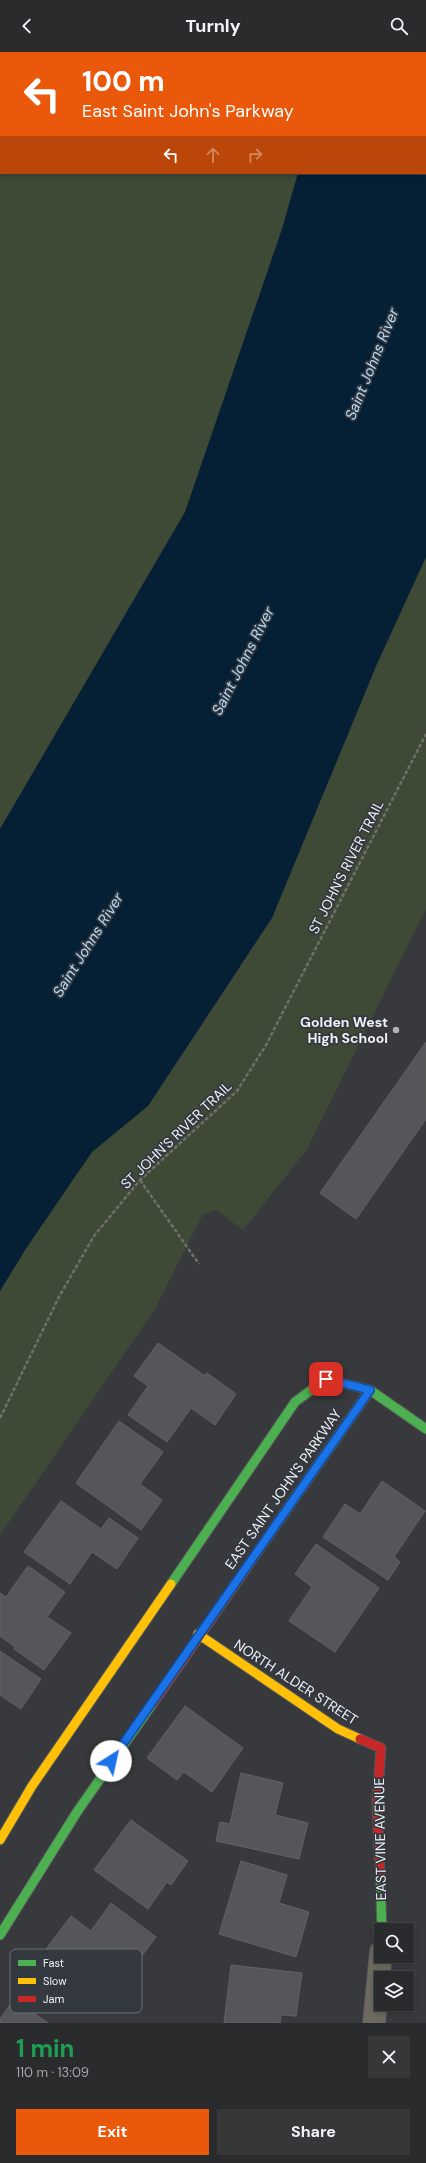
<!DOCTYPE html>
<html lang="en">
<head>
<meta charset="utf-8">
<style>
  :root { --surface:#292b2d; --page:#353739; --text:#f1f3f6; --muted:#a5a7aa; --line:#454749; --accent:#ea580c }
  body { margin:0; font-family:"DM Sans",sans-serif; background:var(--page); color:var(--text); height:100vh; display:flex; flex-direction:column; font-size:15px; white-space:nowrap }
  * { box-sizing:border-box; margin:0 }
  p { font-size:13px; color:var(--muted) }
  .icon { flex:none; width:22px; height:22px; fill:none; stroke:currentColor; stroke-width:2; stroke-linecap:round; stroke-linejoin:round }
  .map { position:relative; height:1971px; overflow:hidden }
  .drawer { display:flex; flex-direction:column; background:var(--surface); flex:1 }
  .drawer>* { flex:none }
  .banner { position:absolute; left:0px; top:0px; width:426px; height:122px; box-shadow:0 2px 6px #0003,0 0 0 1px var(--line); background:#ea580c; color:#fff; overflow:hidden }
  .buttons { position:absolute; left:374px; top:1871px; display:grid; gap:8px }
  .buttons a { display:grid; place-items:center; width:40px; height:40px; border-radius:0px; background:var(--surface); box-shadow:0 2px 6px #0003,0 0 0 1px var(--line); font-size:20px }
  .pin { position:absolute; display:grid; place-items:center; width:34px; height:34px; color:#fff; margin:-17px; border-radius:8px; box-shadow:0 2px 6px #0006 }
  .me { position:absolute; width:44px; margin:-22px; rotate:35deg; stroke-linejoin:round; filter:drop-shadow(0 0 3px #0008) }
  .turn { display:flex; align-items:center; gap:14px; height:84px; padding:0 16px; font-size:18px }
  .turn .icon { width:52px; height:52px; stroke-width:2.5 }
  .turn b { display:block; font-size:28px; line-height:34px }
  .lanes { display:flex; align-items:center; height:38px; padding:0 16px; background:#0003; justify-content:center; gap:20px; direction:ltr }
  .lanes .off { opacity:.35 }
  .round { display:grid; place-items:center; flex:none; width:42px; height:42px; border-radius:0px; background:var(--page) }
  .summary { display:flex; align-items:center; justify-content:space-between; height:68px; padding:0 16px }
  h1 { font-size:24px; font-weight:700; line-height:30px; color:#1e9e55 }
  .button { display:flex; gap:8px; margin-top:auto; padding:8px 16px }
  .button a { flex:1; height:46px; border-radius:0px; background:var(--accent); color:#fff; font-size:16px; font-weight:700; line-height:46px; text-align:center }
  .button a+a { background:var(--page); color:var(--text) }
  header { display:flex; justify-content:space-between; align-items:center; height:52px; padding:0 16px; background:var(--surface); font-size:18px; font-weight:700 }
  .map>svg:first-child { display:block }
  .green { fill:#3e4a36; fill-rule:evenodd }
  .water { fill:#052034 }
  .building { fill:#555659; stroke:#616265 }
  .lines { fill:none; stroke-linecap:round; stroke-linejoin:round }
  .street-casing { stroke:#555659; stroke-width:24 }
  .fast-casing { stroke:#555659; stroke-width:11 }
  .slow-casing { stroke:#555659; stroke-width:11 }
  .jam-casing { stroke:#555659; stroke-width:11 }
  .path { stroke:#716f69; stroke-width:2.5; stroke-dasharray:4 2; stroke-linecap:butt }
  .street { stroke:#6c6960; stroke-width:22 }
  .fast { stroke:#4caf50; stroke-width:9 }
  .slow { stroke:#ffc107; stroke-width:9 }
  .jam { stroke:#c62828; stroke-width:9 }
  .route-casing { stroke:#114b97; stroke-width:10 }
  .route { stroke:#1a73e8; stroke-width:7 }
  .poi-dot { fill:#aeb1b5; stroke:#34383f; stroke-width:1.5 }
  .labels { text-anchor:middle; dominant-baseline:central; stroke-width:3.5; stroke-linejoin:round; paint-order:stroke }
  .street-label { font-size:14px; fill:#eef1f6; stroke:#34383f }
  .poi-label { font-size:14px; font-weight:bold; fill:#eef1f6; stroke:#34383f; text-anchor:end }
  .water-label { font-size:15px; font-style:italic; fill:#b2daf8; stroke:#34383f }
  .key { fill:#34383f; stroke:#6c7076; stroke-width:1 }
  .key-label { font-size:11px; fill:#eef1f6 }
</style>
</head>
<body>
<header><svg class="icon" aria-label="back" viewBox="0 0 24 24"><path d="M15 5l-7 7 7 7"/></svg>Turnly<svg class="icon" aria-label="search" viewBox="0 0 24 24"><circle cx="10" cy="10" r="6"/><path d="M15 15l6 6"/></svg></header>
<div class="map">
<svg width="426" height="1971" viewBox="0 0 426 1971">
  <rect width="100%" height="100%" fill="#37393c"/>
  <!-- green -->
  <path class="green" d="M 0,0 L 426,0 L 426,857 L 306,1099 L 243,1178 L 216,1158 L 203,1162 L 155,1257 L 0,1483 ZM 1,1 L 425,1 L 425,121 L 1,121 Z"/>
  <!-- water -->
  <polygon class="water" points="333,0 426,0 426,505 377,612 272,866 148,1054 92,1100 27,1195 0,1239 0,777 185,460 282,177 298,121 425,121 425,1"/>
  <!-- building -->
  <g class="building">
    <polygon points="426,990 426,1067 356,1167 320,1141"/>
    <polygon points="158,1291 205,1324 207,1321 236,1342 215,1373 191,1356 167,1390 128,1363 148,1334 134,1324"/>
    <polygon points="119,1369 163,1400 140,1432 162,1448 141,1478 76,1431"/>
    <polygon points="382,1429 425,1459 394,1505 400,1510 388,1528 323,1485 345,1452 360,1462"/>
    <polygon points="61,1449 101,1477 109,1466 138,1486 117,1517 92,1500 70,1532 24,1500"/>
    <polygon points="316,1492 379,1536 335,1600 289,1569 312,1535 295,1522"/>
    <polygon points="28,1514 65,1540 47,1565 71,1581 44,1618 14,1597 15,1595 0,1584 0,1541 6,1545"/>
    <polygon points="0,1599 41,1627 21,1657 0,1643"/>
    <polygon points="185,1654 243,1696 212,1740 184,1720 177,1728 147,1706"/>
    <polygon points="241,1721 283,1731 275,1763 308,1771 299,1807 216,1789 220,1770 230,1772"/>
    <polygon points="131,1768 188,1809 171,1833 167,1830 148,1857 94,1818"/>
    <polygon points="241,1809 287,1823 279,1851 309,1860 296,1905 219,1882"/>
    <polygon points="111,1851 156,1885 120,1933 104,1921 92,1937 43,1901 71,1864 91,1879"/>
    <polygon points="231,1913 302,1921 296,1964 281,1963 280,1971 224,1971"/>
    <polygon points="14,1947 48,1971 0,1971 0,1967"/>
  </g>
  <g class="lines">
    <defs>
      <polyline id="street" points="374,1971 381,1900"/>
      <g id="fast">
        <polyline points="171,1532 295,1350 326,1327 370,1338 426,1377"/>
        <polyline points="380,1822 382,1878"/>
        <polyline points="0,1883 77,1760 153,1651"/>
      </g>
      <g id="slow">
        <polyline points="285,1460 370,1338"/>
        <polyline points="198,1582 338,1677 360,1687"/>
        <polyline points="0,1788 32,1734 171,1532"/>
      </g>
      <g id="jam">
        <polyline points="153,1651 285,1460"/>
        <polyline points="360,1687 381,1696 377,1750 380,1822"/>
      </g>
    </defs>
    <!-- street casing -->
    <use href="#street" class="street-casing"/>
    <!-- fast casing -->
    <use href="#fast" class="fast-casing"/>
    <!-- slow casing -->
    <use href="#slow" class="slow-casing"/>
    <!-- jam casing -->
    <use href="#jam" class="jam-casing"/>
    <!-- path -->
    <g class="path">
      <polyline points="140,1128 199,1212"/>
      <polyline points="0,1366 60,1243 94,1184 140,1128 237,1039 266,993 426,682"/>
    </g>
    <!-- street -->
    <use href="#street" class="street"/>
    <!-- fast -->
    <use href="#fast" class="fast"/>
    <!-- slow -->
    <use href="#slow" class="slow"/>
    <!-- jam -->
    <use href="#jam" class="jam"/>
  </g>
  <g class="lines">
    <defs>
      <polyline id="route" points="111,1709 370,1338 326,1327"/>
    </defs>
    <!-- route casing -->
    <use href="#route" class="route-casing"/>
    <!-- route -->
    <use href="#route" class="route"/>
  </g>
  <!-- markers -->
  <circle class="poi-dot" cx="396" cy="978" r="4"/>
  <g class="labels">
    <!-- street labels -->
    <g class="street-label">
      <text transform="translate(346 815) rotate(-63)">ST JOHN'S RIVER TRAIL</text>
      <text transform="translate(176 1083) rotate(-44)">ST JOHN'S RIVER TRAIL</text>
      <text transform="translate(283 1437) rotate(-55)">EAST SAINT JOHN'S PARKWAY</text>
      <text transform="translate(296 1630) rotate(33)">NORTH ALDER STREET</text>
      <text transform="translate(380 1787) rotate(-91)">EAST VINE AVENUE</text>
    </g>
    <!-- poi labels -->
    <g class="poi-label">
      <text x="388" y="970">Golden West<tspan x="388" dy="16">High School</tspan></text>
    </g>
    <!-- water labels -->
    <g class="water-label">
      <text transform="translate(372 312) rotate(-68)">Saint Johns River</text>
      <text transform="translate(243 609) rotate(-63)">Saint Johns River</text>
      <text transform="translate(88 893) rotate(-58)">Saint Johns River</text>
    </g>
  </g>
  <!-- legend -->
  <rect x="10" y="1897" width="132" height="64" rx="6" class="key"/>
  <rect x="18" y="1908" width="18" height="6" fill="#4caf50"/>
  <rect x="18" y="1926" width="18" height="6" fill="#ffc107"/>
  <rect x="18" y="1944" width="18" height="6" fill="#c62828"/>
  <g class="key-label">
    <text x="43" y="1915">Fast</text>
    <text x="43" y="1933">Slow</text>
    <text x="43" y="1951">Jam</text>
  </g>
</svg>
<div class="buttons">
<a><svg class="icon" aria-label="search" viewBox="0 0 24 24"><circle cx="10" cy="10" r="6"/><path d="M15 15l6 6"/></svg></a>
<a><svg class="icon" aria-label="layers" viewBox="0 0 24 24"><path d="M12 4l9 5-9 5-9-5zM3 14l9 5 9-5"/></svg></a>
</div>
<div class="pin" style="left:326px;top:1327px;background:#d93025"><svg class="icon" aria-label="arrive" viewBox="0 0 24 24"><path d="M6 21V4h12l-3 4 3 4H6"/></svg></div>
<svg class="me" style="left:111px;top:1709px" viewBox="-20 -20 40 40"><circle r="19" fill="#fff"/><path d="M0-13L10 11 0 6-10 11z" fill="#1a73e8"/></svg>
<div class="banner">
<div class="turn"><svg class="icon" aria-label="left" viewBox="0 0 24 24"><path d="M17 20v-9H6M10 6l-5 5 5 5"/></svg><div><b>100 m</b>East Saint John's Parkway</div></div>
<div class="lanes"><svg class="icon" aria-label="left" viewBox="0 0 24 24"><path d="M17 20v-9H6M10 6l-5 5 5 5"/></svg><svg class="icon off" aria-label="ahead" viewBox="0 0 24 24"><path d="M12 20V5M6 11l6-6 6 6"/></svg><svg class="icon off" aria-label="right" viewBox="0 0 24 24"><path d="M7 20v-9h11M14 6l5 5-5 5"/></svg></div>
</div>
</div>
<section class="drawer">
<div class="summary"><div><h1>1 min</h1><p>110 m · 13:09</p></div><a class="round"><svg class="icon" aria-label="close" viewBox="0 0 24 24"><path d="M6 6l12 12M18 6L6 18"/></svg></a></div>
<div class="button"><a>Exit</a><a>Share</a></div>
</section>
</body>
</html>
